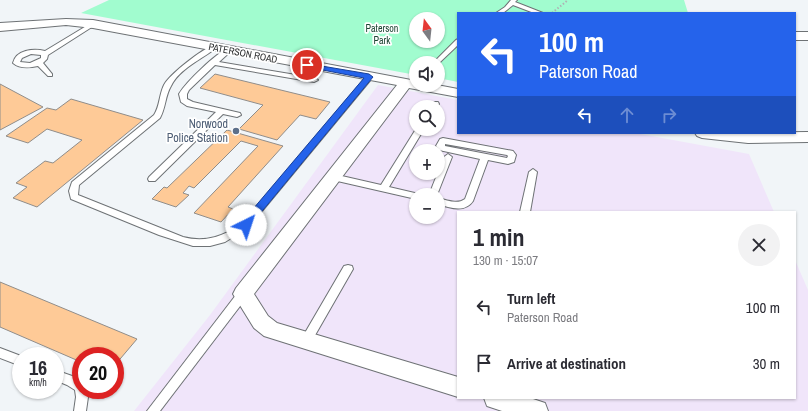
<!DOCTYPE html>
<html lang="en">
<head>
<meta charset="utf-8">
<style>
  :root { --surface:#fff; --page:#f2f2f3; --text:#2b2b33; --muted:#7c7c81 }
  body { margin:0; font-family:"Archivo Narrow",sans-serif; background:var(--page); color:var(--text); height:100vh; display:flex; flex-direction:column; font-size:15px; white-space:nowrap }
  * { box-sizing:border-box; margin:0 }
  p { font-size:13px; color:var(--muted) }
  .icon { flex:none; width:22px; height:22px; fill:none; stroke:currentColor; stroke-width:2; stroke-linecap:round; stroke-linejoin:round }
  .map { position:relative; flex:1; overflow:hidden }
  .drawer { position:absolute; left:457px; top:211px; width:339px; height:188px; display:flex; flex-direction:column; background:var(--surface); border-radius:0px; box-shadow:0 1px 3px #0004 }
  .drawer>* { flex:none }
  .top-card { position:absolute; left:457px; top:12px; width:339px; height:122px; border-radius:0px; box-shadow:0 1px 3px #0004; background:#2563eb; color:#fff; overflow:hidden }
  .needle { width:26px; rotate:345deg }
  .buttons { position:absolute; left:409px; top:12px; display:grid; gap:8px }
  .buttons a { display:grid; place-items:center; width:36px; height:36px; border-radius:50%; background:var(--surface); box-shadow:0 1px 3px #0004; font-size:20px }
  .speed { position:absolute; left:12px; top:347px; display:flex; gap:8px; font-size:20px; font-weight:700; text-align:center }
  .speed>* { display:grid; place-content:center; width:52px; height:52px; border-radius:50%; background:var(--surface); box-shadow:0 1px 3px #0004; line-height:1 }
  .speed small { font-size:10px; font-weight:400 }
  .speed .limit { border:6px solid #d22; background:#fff; color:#111 }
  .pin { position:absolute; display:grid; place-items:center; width:34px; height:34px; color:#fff; margin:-17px; border:2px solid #fff; border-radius:50%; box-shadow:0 1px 4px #0007 }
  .me { position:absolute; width:44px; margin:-22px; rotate:41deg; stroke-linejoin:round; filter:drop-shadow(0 0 3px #0008) }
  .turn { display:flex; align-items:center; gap:14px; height:84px; padding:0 16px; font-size:18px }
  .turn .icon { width:52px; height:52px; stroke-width:2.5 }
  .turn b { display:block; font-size:28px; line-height:34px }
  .lanes { display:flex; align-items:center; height:38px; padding:0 16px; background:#0003; justify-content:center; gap:20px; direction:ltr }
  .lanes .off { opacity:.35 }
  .round { display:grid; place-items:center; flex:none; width:42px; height:42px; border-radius:21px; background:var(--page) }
  .head { display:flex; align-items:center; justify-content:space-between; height:68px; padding:0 16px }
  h1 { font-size:24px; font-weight:800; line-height:30px }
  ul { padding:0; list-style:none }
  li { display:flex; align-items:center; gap:12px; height:56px; padding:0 16px }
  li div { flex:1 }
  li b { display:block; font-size:15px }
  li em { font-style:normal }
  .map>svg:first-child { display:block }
  .education { fill:#f0e5fa; fill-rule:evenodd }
  .green { fill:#a1fccf; fill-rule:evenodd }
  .building { fill:#feca97; stroke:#908d8a }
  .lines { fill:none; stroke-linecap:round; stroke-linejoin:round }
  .service-casing { stroke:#6e7275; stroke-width:2 }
  .minor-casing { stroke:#6e7275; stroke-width:2 }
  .path { stroke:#aeb2b4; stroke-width:2; stroke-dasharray:1.5 2; stroke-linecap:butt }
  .service { fill:#fff; fill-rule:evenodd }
  .minor { fill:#fff; fill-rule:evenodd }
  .route { fill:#2563eb; stroke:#184099 }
  .service-dot { fill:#5c6f8a; stroke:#fff; stroke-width:1.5 }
  .labels { text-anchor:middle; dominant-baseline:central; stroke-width:3.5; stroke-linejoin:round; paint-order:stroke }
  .far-park-label { font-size:10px; fill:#1c4432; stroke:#fff }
  .far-street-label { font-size:10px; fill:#2d2f30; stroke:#fff }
  .service-label { font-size:12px; fill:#4e5e75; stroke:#fff; text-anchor:end }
</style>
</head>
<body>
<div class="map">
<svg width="808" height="411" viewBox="0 0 808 411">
  <rect width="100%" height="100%" fill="#f1f5f8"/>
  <!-- education -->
  <path class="education" d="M 378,85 L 458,100 L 458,133 L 635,133 L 749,154 L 774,212 L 458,212 L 458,398 L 795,398 L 795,260 L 808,290 L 808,411 L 134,411 L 210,315 ZM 416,107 L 438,107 L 438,129 L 416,129 ZM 416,151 L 438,151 L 438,173 L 416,173 ZM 416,195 L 438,195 L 438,217 L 416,217 Z"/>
  <!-- green -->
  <path class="green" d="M 109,0 L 684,0 L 688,13 L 458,13 L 458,82 L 438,78 L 438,63 L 416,63 L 416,75 L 81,13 ZM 416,19 L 438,19 L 438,41 L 416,41 Z"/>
  <!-- building -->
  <g class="building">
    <polygon points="215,74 330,102 316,119 300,115 277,140 239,129 263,105 200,88"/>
    <polygon points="0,84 43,107 0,130"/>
    <polygon points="71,99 143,120 37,207 13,198 27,187 16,183 45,161 53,163 82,140 47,129 28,143 6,136 47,108 56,110"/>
    <polygon points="227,130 283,146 228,207 233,209 221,222 194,213 258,146 241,141 194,188 189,186 183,193 189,195 176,207 152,199 164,187 167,188"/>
    <polygon points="0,282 137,339 115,365 115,356 81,356 81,362 0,327"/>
  </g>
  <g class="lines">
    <defs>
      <g id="service">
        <polygon points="511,0 517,0 515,2 543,13 534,13 513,5 503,13 496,13 505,7"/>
        <path d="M 93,22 L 96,24 L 95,25 L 48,55 L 47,59 L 43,63 L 52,74 L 52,76 L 48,76 L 38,66 C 29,68 20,69 13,63 C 16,50 33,48 45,51 ZM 31,54 L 41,55 L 41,58 L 30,63 L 20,62 L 22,58 Z"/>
        <polygon points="458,39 458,45 438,64 438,63 433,63 456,40"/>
        <path d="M 214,45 L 216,46 L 216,48 C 202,59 179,69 171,86 C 165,96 166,107 160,118 L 79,185 L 78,195 L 183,237 C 206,243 224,236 243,223 L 367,76 L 371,76 L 373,77 L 249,227 L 225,242 L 210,246 L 193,246 L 159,235 L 71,199 L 69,191 L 72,182 L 154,115 C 160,106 159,95 164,85 C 170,74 202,49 214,45 Z"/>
        <path d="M 229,48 L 231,49 L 231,51 L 219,62 L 314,78 L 318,80 L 314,82 L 215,65 L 189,90 L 187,94 L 187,99 L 193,102 L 240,113 L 241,115 L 237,117 L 223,114 L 155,181 L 149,181 L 148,179 L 149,177 L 216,112 L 187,106 L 181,102 L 179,94 C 186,82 216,53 229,48 Z"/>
        <polygon points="432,102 438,102 439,104 437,107 429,107"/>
        <polygon points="416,129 424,129 389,187 419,194 420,195 416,195 416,199 333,180 329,177 333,174 381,185"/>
        <path d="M 443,138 L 513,151 L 516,155 L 514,162 L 508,164 L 488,160 L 473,201 C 465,213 450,208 438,204 L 438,198 C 447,200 457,205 465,199 L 480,159 L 439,150 L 436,146 L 440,139 ZM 445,144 L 507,155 L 508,156 L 507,158 L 445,146 Z"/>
        <polygon points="448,154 452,157 437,195 429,195 444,157"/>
        <polygon points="533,169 537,172 530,212 520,212 529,172"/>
        <polygon points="348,265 352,266 353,269 310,344 306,346 302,344 300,341 302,338 344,266"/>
        <polygon points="243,290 247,291 248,294 247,297 160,411 147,411 239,291"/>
        <polygon points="0,348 21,356 21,366 0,358"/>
        <polygon points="55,370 75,377 81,381 81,390 87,390 88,397 86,411 74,411 76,397 75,390 67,385 55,380"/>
      </g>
      <g id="minor">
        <polygon points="66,19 93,20 406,79 416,81 416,85 437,85 458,89 458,97 409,88 254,294 268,316 277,323 458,377 458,397 264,336 254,328 233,294 236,288 397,85 93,28 66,25 0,31 0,23"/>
        <rect x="795" y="32" width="13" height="8"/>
        <polygon points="808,132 808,142 748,143 702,138 697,136 695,133"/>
        <polygon points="484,398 530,398 545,403 548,411 502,411 487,406"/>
      </g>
    </defs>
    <!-- service casing -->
    <use href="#service" class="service-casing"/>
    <!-- minor casing -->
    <use href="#minor" class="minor-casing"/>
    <!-- path -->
    <polyline class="path" points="552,13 568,0"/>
    <!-- service -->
    <use href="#service" class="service"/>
    <!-- minor -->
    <use href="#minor" class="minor"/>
  </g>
  <!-- route -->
  <polygon class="route" points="304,63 369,74 373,77 249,227 242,227 241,225 242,222 364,78 307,67 304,66"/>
  <!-- markers -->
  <circle class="service-dot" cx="236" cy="131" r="4"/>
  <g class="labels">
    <!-- far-park labels -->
    <g class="far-park-label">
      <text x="382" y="28">Paterson<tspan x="382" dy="12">Park</tspan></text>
    </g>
    <!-- far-street labels -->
    <g class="far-street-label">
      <text transform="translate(243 53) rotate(11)">PATERSON ROAD</text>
    </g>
    <!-- service labels -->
    <g class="service-label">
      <text x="228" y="124">Norwood<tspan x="228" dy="14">Police Station</tspan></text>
    </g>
  </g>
</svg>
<div class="buttons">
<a><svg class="needle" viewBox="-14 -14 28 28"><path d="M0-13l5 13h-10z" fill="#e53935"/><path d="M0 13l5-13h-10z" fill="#7c7c81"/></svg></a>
<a><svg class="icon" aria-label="sound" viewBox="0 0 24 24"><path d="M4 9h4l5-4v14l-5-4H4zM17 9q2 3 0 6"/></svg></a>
<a><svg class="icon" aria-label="search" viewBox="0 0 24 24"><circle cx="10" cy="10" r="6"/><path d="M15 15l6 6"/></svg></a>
<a>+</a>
<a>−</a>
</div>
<div class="speed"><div>16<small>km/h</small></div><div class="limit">20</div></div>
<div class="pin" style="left:307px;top:65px;background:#d93025"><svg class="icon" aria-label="arrive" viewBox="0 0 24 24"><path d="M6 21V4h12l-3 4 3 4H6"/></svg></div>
<svg class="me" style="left:246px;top:225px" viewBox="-20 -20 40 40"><circle r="19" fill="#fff"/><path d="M0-13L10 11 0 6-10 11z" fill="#2563eb"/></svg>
<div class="top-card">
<div class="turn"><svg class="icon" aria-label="left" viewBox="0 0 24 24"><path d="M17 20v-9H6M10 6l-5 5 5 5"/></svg><div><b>100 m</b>Paterson Road</div></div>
<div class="lanes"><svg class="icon" aria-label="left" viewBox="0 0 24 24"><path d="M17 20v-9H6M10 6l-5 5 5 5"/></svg><svg class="icon off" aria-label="ahead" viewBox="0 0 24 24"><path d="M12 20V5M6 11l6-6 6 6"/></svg><svg class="icon off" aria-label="right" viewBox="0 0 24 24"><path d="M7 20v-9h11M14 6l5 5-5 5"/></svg></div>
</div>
<section class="drawer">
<div class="head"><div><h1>1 min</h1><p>130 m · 15:07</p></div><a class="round"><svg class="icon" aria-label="close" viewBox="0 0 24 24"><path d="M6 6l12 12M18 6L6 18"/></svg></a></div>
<ul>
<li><svg class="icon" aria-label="left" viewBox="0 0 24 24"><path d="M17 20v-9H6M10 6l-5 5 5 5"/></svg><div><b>Turn left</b><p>Paterson Road</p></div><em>100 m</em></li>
<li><svg class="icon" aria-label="arrive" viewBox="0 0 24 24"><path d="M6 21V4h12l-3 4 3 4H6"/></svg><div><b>Arrive at destination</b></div><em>30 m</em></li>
</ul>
</section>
</div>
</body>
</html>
